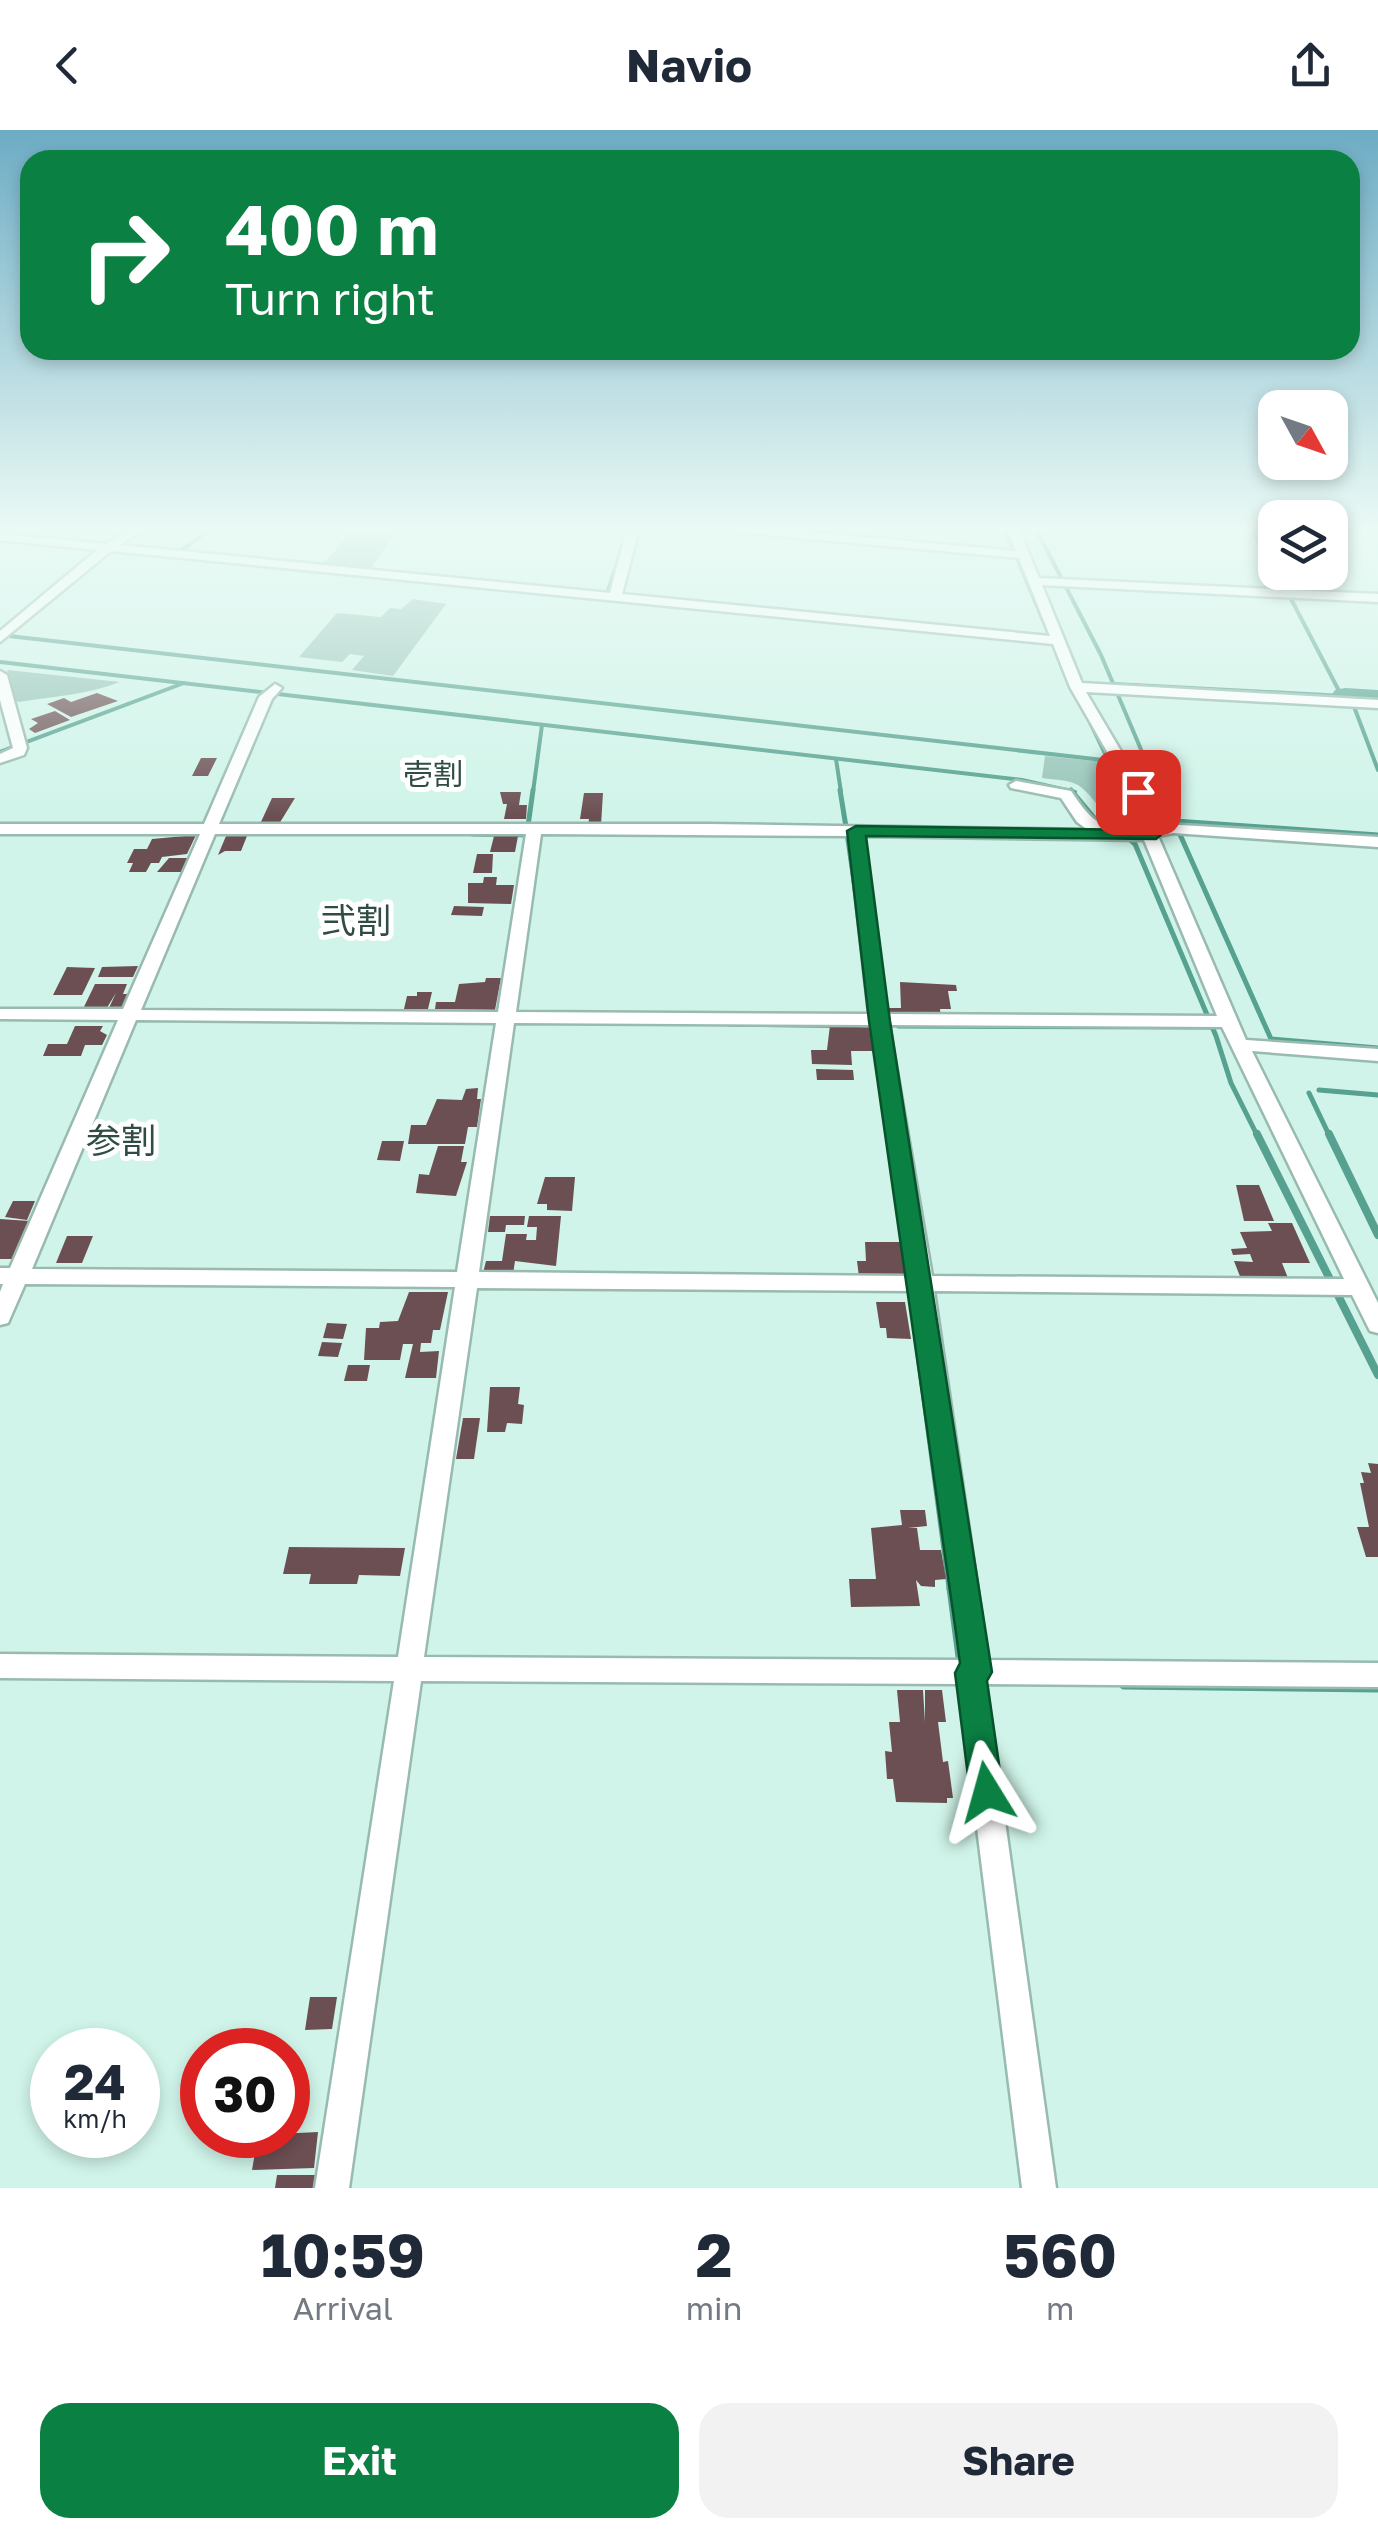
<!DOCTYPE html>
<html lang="en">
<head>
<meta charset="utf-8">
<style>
  :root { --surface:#fff; --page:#f2f2f3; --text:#1f2937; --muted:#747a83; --accent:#0b8043 }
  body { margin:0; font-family:"Golos Text","Noto Sans JP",sans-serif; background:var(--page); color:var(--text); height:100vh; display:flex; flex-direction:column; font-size:38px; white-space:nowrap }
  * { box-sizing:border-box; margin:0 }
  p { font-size:32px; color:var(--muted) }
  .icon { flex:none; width:55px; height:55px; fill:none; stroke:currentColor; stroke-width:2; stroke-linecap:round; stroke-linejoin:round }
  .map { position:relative; height:2058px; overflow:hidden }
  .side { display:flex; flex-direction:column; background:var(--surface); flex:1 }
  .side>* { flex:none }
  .top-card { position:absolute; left:20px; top:20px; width:1340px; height:210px; border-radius:30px; box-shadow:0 5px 15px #0003; background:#0b8043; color:#fff; overflow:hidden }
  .needle { width:65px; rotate:130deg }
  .buttons { position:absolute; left:1258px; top:260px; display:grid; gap:20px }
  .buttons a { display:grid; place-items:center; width:90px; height:90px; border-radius:20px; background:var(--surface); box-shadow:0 5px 15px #0003; font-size:50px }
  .speed { position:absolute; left:30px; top:1898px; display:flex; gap:20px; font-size:50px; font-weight:700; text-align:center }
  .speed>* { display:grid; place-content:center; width:130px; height:130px; border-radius:50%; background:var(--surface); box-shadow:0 5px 15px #0003; line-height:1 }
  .speed small { font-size:25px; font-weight:400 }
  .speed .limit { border:15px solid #d22; background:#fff; color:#111 }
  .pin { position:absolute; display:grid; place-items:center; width:85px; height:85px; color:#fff; margin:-42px; border-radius:20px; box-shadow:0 5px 15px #0006 }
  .me { position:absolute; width:110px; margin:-55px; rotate:352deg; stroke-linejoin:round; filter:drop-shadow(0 0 8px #0008) }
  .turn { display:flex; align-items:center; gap:35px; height:210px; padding:0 40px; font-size:45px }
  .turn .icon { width:130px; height:130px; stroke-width:2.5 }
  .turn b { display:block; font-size:70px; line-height:85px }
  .eta { display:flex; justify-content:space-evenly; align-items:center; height:170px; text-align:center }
  .eta b { font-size:60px; font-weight:700; line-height:70px }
  .primary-button { display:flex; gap:20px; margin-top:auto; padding:20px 40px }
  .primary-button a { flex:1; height:115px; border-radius:30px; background:var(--accent); color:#fff; font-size:40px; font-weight:700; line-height:115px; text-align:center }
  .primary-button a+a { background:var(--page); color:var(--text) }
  header { display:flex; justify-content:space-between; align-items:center; height:130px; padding:0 40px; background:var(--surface); font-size:45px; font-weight:700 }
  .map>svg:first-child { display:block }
  .green { fill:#97c4b8 }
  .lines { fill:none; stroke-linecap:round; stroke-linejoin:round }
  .stream-far3 { stroke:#56a18f; stroke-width:4 }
  .stream-far2 { stroke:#56a18f; stroke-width:5 }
  .stream-far1 { stroke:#56a18f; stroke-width:8 }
  .stream { stroke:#56a18f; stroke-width:9 }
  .river { fill:#56a18f; fill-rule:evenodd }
  .building { fill:#6c4f53 }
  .minor-casing { stroke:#98bab0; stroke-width:5 }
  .minor { fill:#fff; fill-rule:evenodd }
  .route { fill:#0b8043; stroke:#07532c; stroke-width:2.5 }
  .labels { text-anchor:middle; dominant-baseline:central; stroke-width:10; stroke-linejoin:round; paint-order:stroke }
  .far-neighbourhood-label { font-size:30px; fill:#2f4d45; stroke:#fff }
  .neighbourhood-label { font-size:35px; fill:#2f4d45; stroke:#fff }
</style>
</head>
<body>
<header><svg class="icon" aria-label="back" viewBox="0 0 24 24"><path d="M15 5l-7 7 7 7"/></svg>Navio<svg class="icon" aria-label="share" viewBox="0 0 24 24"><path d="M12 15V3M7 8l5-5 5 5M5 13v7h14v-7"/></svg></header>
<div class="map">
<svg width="1378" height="2058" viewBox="0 0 1378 2058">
  <rect width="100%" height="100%" fill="#d0f4e9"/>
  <!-- green -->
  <g class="green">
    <polygon points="354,399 398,399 370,440 322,435"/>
    <polygon points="413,469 446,474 393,546 352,540 364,526 350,524 342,532 299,527 337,483 381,487 390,478 401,479"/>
    <path d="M 7,540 L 120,552 C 87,565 54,566 19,572 L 14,570 Z"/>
    <path d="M 1045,626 L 1114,633 L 1148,692 C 1095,703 1111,682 1082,658 C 1072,649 1055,650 1042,648 Z"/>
  </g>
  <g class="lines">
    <!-- stream-far3 -->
    <g class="stream-far3">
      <polyline points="1005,399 1050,507"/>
      <polyline points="1036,399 1101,525 1159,662"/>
      <polyline points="1252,399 1275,438"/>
      <polyline points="0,404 113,414"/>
      <polyline points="180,421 211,399"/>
      <polyline points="1277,442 1338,559 1353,574 1378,640"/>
      <polyline points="607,464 624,413"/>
      <polyline points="9,506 1112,631"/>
      <polyline points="0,532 1022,650 1075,662"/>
      <polyline points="1114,554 1345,566"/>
      <polyline points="1087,586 1108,630"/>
      <polyline points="0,622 184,553"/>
      <polyline points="836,629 841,662"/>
      <polyline points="1133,632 1145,633"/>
      <polyline points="533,662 542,595"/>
    </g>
    <!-- stream-far2 -->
    <g class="stream-far2">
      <polyline points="840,660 846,697"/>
      <polyline points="1071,660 1096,690 1119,700 1135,714 1216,906 1231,953 1258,1007"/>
      <polyline points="1158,660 1169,689 1164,689"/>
      <polyline points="1174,691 1271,909 1378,918"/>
      <polyline points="1175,691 1378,705"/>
      <polyline points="528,696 533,660"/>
      <polyline points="1120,700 1145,695"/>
      <polyline points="847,703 856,765"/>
      <polyline points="472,704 530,705"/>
      <polyline points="729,894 876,896"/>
      <polyline points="898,896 1212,897"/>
      <polyline points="1319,960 1378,965"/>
      <polyline points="1309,963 1330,1007"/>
    </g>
    <!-- stream-far1 -->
    <g class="stream-far1">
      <polyline points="1257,1004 1378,1245"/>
      <polyline points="1329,1004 1378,1105"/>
      <polyline points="904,1107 951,1461"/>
    </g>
    <!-- stream -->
    <g class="stream">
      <polyline points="951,1458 960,1527"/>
      <polyline points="1124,1555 1378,1558"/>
    </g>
    <!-- river -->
    <polygon class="river" points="1345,558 1378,560 1378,576 1335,572 1331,566 1335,560"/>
  </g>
  <!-- building -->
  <g class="building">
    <polygon points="97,563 118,571 71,587 47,574 64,568 71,572"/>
    <polygon points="55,581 70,590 35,603 29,599 38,593 31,589"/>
    <polygon points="201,628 217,628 208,646 192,646"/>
    <polygon points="500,662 521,662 519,675 527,675 526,689 504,689 507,674 503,674"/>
    <polygon points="584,663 603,663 601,695 588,695 589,689 580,689"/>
    <polygon points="272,668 295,668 279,694 260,694"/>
    <polygon points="196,705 187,724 162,727 159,733 151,733 146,742 129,742 133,733 127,733 134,719 147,719 152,709"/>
    <polygon points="226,706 247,706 241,721 225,721 218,725"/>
    <polygon points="494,706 518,706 515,722 490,722"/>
    <polygon points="477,724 493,724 492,743 473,743"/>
    <polygon points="169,728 188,728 181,742 157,742"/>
    <polygon points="484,747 497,747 496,755 514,755 511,774 468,773 468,753 483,753"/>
    <polygon points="454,776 484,777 482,786 451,785"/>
    <polygon points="138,836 133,847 98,847 102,837"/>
    <polygon points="67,837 95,838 82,865 53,865"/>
    <polygon points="486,848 501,848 495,880 435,879 436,872 455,872 459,854 485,852"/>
    <polygon points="900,852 956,855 957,861 948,861 951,879 940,879 941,887 885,889 884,878 901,878"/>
    <polygon points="95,854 127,854 123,864 129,864 120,882 107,882 116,863 105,881 82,881"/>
    <polygon points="417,862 432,862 428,879 404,879 407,866 417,866"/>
    <polygon points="830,895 872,898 874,921 851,921 852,935 812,934 811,920 827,920"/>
    <polygon points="75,896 103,896 100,901 107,905 102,915 85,915 81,926 43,926 48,914 67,914"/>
    <polygon points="816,939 853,940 854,950 817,950"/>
    <polygon points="478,958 477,969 481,969 477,997 468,997 465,1014 408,1014 411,995 426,995 437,969 462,970 466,959"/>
    <polygon points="382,1011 404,1011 400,1031 377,1030"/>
    <polygon points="438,1016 464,1016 461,1032 467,1032 456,1066 416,1063 419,1044 429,1045"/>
    <polygon points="545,1047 575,1047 572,1081 547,1080 547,1074 537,1074"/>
    <polygon points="1236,1055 1259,1055 1274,1091 1244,1091"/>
    <polygon points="13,1071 35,1071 27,1090 5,1087"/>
    <polygon points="490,1086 525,1086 524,1095 506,1095 505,1102 488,1102"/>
    <polygon points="529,1086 561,1086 556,1136 515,1131 513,1144 483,1143 486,1131 502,1131 506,1104 527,1104 526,1110 536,1110 537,1097 527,1097"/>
    <polygon points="0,1089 30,1091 12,1129 0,1129"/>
    <polygon points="1268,1093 1292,1093 1310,1133 1282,1133 1288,1148 1241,1149 1234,1131 1253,1132 1250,1124 1233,1125 1231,1119 1247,1118 1240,1102 1272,1101"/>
    <polygon points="67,1106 93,1106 82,1133 56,1133"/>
    <polygon points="865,1112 902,1112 906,1146 859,1147 857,1131 866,1131"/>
    <polygon points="409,1162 448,1162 440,1200 433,1200 431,1213 421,1213 420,1222 439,1221 436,1248 405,1248 413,1214 403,1214 400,1230 364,1230 366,1198 379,1198 380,1192 398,1191"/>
    <polygon points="876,1172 905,1172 911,1209 887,1208 886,1198 880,1198"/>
    <polygon points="327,1193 347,1194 343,1209 323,1208"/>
    <polygon points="322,1212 342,1213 338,1227 318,1226"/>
    <polygon points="348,1235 370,1235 367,1251 344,1251"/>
    <polygon points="490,1257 520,1257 518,1274 524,1275 522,1294 507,1293 505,1302 487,1302"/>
    <polygon points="463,1288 480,1288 474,1329 456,1329"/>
    <polygon points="1368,1333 1378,1334 1378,1427 1366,1427 1357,1397 1369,1397 1360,1353 1364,1353 1361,1342 1371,1343"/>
    <polygon points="900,1380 925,1380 927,1396 908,1398 917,1398 920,1420 941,1420 946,1449 935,1450 935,1457 921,1456 916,1450 920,1476 851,1477 849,1449 876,1449 871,1398 902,1395"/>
    <polygon points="289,1417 405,1418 400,1446 359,1445 357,1454 309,1454 311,1444 283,1444"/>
    <polygon points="897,1560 923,1560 925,1592 925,1560 942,1560 946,1592 938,1592 943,1632 948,1631 953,1668 947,1668 947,1673 896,1672 893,1649 887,1649 885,1621 892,1622 889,1592 900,1592"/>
    <polygon points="310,1867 337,1867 332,1899 305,1900"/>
    <polygon points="318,2002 314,2038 252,2040 258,2005"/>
    <polygon points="277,2045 315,2045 313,2058 275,2058"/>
  </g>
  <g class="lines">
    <defs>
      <g id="minor">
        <path d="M 130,399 L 143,399 L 120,415 L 610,463 L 627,399 L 639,399 L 622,464 L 1050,506 L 1019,428 L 736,402 L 731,399 L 777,399 L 1016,421 L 1007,399 L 1019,399 L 1039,448 L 1378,464 L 1378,472 L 1042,455 L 1082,553 L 1378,570 L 1378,578 L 1086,562 L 1164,694 L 1378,707 L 1378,717 L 1173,703 L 1158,706 L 1246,910 L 1378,919 L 1378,931 L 1252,921 L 1378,1173 L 1378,1203 L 1370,1201 L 1352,1165 L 934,1161 L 988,1530 L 1378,1533 L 1378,1557 L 986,1554 L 1056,2058 L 1022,2058 L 959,1554 L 421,1551 L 349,2058 L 315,2058 L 394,1551 L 0,1548 L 0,1524 L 398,1527 L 455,1157 L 25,1154 L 8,1193 L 0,1195 L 0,1162 L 3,1154 L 0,1154 L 0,1138 L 10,1138 L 118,890 L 0,889 L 0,879 L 123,879 L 200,704 L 0,704 L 0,694 L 204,694 L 259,567 L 275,554 L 282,558 L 272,569 L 219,694 L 709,694 L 1088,700 L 1077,692 L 1061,668 L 1011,658 L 1009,655 L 1016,651 L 1071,661 C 1095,697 1104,700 1147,700 L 1151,698 L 1070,557 L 1053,514 L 111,421 L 0,512 L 0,501 L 97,420 L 0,410 L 0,404 L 106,414 ZM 215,704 L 526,704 L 498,882 L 141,880 ZM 541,704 L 849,706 L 869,884 L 516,882 ZM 864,706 L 1144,710 L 1217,886 L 887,884 ZM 136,890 L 496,893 L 457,1142 L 32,1139 ZM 514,893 L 871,895 L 910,1146 L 479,1142 ZM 889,895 L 1222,897 L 1344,1149 L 932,1146 ZM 477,1158 L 912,1161 L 961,1530 L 424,1527 Z"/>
        <polygon points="0,541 7,545 27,618 24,625 0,633 0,624 13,618 0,570"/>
      </g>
    </defs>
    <!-- minor casing -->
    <use href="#minor" class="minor-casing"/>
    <!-- minor -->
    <use href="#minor" class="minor"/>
  </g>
  <!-- sky -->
  <linearGradient id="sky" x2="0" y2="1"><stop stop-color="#6dacc4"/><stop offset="0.58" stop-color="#eafaf5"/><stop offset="1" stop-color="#eafaf5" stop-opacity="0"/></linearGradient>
  <rect width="1378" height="687" fill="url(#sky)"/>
  <!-- route -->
  <polygon class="route" points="1138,656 1147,662 1168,699 1156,709 866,706 890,891 992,1542 987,1551 1003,1662 998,1673 987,1677 975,1673 970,1662 955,1543 960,1533 956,1503 869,891 847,701 856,696 1146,700 1149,697 1130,662"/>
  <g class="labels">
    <!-- far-neighbourhood labels -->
    <g class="far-neighbourhood-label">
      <text x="433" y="644">壱割</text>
    </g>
    <!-- neighbourhood labels -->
    <g class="neighbourhood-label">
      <text x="356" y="790">弐割</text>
      <text x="121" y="1010">参割</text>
    </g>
  </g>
</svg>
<div class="buttons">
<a><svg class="needle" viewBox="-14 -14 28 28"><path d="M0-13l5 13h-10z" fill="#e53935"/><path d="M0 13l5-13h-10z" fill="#747a83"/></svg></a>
<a><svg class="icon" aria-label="layers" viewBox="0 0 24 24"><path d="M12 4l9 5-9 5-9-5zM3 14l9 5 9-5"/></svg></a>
</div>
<div class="speed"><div>24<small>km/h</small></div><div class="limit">30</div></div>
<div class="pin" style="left:1138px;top:662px;background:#d93025"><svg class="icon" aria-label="arrive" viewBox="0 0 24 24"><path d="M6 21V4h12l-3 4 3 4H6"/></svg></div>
<svg class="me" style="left:987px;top:1662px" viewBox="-20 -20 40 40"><path d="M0-17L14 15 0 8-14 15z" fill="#0b8043" stroke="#fff" stroke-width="4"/></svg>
<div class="top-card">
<div class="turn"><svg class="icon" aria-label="right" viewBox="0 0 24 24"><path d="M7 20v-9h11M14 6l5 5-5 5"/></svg><div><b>400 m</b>Turn right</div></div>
</div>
</div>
<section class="side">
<div class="eta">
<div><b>10:59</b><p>Arrival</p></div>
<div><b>2</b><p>min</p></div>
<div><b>560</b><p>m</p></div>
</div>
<div class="primary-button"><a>Exit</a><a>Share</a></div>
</section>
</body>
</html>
